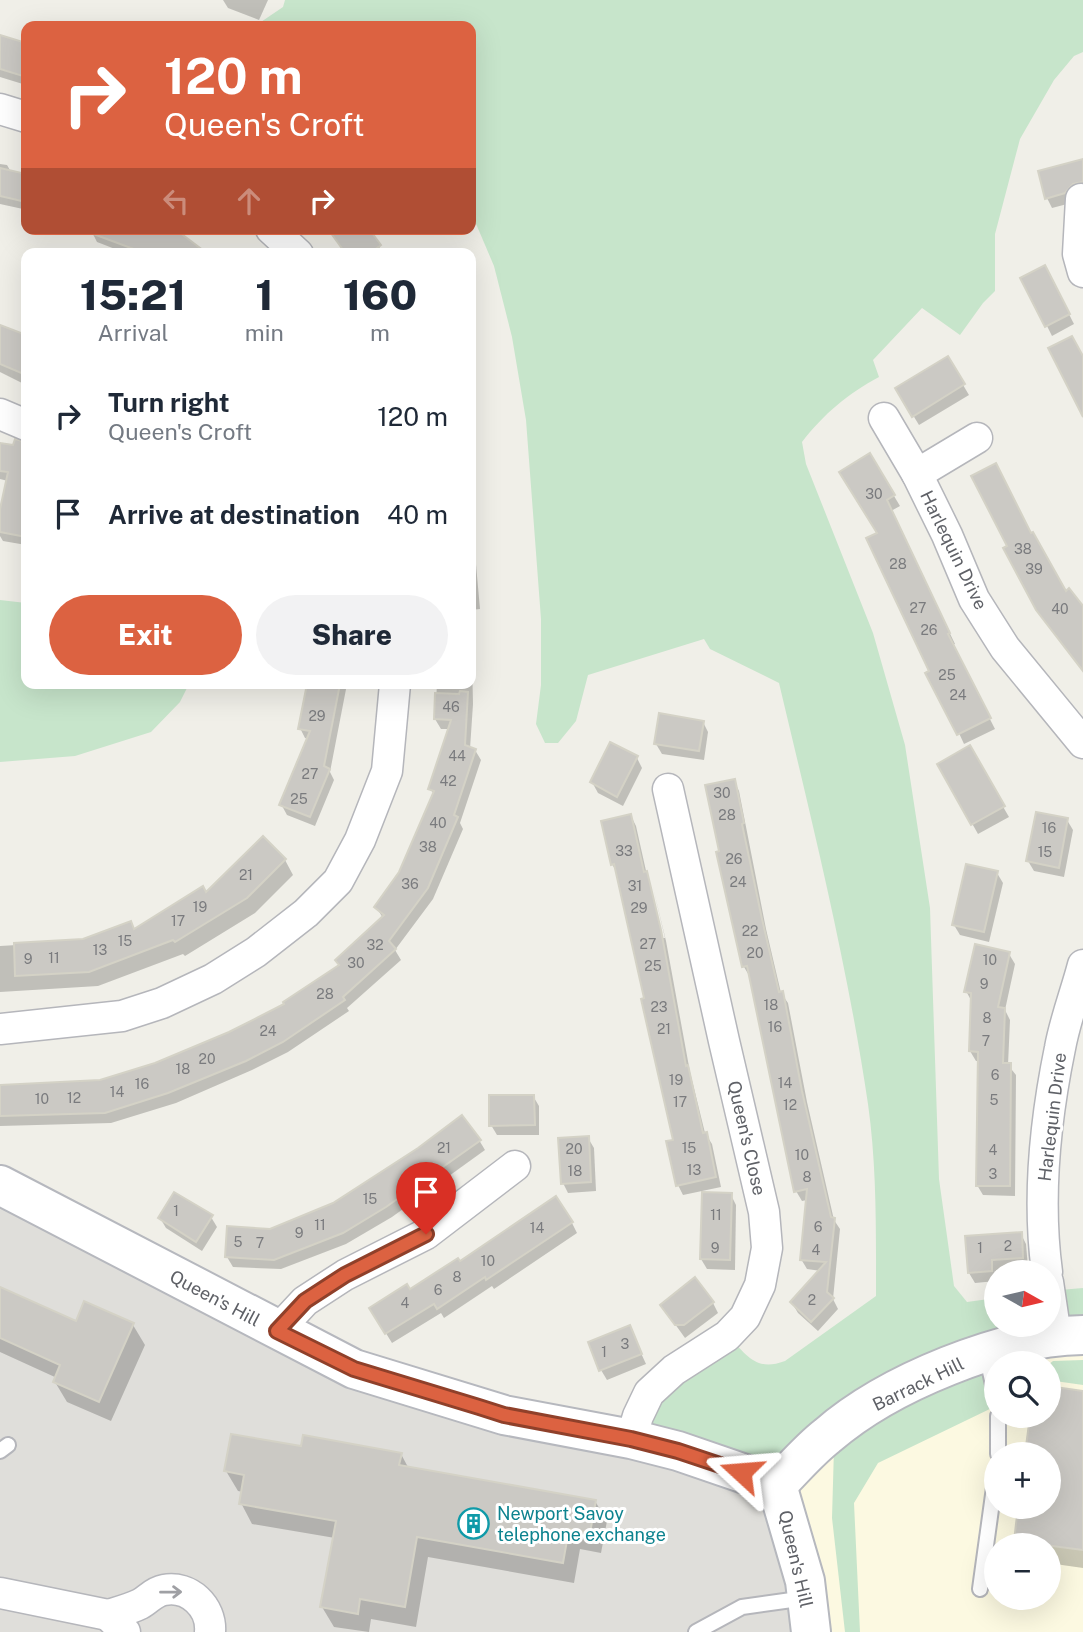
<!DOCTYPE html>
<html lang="en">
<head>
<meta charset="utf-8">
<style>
  :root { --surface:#fff; --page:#f2f2f3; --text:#1f2937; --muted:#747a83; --accent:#dc6241 }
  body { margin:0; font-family:"Public Sans",sans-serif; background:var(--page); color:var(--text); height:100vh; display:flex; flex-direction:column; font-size:26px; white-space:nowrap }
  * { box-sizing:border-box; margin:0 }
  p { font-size:23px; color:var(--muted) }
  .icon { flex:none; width:38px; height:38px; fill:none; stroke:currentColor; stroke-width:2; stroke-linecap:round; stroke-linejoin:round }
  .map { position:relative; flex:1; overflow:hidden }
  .panel { position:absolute; left:21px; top:248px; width:455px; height:441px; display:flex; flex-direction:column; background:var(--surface); border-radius:14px; box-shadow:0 7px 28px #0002 }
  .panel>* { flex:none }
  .hud { position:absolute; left:21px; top:21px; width:455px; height:214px; border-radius:14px; box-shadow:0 7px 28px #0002; background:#dc6241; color:#fff; overflow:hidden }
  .needle { width:46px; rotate:98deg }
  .controls { position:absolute; left:984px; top:1260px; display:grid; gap:14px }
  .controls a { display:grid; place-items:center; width:77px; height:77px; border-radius:50%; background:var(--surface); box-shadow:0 7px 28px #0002; font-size:35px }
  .pin { position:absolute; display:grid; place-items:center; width:60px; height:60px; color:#fff; margin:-72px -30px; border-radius:50% 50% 50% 0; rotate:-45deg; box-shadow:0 0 7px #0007 }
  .pin .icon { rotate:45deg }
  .me { position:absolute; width:77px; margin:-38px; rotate:289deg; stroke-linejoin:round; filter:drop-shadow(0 0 5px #0008) }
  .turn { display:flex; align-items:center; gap:24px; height:147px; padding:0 28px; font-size:32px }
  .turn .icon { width:91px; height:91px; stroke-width:2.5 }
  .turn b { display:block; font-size:49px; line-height:60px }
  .lanes { display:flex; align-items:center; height:66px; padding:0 28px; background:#0003; justify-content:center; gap:35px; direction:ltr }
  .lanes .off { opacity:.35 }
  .eta { display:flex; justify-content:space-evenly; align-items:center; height:119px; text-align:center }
  .eta b { font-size:42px; font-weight:800; line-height:49px }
  .action { display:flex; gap:14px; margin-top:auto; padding:14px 28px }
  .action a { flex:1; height:80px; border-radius:42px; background:var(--accent); color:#fff; font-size:28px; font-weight:800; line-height:80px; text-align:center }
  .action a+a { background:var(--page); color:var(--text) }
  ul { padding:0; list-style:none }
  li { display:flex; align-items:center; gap:21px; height:98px; padding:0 28px }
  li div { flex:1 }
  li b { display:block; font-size:26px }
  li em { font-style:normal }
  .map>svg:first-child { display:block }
  .commercial { fill:#fcf9e1; fill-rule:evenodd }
  .industrial { fill:#dfdeda }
  .green { fill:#c7e5cb }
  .shadow { fill:#0003 }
  .building { fill:#cbc9c4; stroke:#d4d2c6; stroke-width:2 }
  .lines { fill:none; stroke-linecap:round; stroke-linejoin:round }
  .lane-casing { stroke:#b5b6bb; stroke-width:18 }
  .street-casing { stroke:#b5b6bb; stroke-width:33 }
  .secondary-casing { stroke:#b6b8be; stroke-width:42 }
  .lane { stroke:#fff; stroke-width:14 }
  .street { stroke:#fff; stroke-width:30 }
  .secondary { stroke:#fff; stroke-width:38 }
  .oneway { stroke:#9fa0a4 }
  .route-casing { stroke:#8f402a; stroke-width:18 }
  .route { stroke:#dc6241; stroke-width:12 }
  .labels { text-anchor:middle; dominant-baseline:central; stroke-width:6; stroke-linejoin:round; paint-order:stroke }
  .number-label { font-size:14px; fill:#7a7b7e }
  .street-label { font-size:18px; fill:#5f6167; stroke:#fff }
  .culture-label { font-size:18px; fill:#0d838f; stroke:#fff; text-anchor:start }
</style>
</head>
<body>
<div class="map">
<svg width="1083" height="1632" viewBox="0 0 1083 1632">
  <rect width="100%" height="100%" fill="#f0efe8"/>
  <!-- commercial -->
  <path class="commercial" d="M 1083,1335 L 1083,1632 L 811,1632 L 805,1581 L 777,1485 L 828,1435 L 870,1406 L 909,1384 L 985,1352 L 1056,1336 ZM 996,1363 L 1048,1363 L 1048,1416 L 996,1416 ZM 996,1454 L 1048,1454 L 1048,1507 L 996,1507 ZM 996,1545 L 1048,1545 L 1048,1598 L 996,1598 Z"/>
  <!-- industrial -->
  <polygon class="industrial" points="0,1185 277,1331 777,1485 811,1632 0,1632"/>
  <!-- green -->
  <g class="green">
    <path d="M 285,0 L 1083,0 L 1083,52 L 1074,56 L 1054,80 L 1020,139 L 995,234 L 995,291 L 983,303 L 960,335 L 922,308 L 873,360 L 879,377 C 847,394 824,414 802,442 L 806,464 L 873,633 L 905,745 L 930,908 L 939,1179 L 954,1286 L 967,1302 L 996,1298 L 996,1325 L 1048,1325 L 1048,1291 L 1083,1288 L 1083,1335 L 985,1352 L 777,1485 L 678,1451 L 638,1416 L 727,1336 C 748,1355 755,1372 785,1361 L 876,1296 C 876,1232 877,1168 868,1104 C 847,962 812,822 779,683 L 710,649 L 704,639 L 588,675 L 576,721 L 558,743 L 545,743 L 536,724 L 541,685 L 541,619 L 526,420 L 512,337 L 494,266 L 471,212 L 471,26 L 255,26 L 283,7 Z"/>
    <polygon points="0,600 26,603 26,684 189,684 180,702 151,732 75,756 0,762"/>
    <polygon points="1083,1360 1083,1385 1048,1380 1048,1365 1053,1361"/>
    <polygon points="979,1374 992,1383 996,1406 878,1463 854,1503 860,1632 845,1632 832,1518 834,1448 884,1412"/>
  </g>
  <!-- shadow -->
  <g class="shadow">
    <polygon points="223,0 268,0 259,20 228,8"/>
    <polygon points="0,38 26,45 26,85 0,77"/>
    <polygon points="1083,161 1083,192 1071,203 1052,208 1047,198"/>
    <polygon points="0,164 7,165 11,172 26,175 26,216 23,209 0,204"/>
    <polygon points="86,229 172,229 206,254 128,254 97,242 91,230"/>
    <polygon points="328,229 367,229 384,254 346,254"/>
    <polygon points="1050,277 1074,324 1052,336 1047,326"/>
    <polygon points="0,327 26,337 26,385 0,372"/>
    <polygon points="947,358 969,395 919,425 897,389"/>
    <polygon points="0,445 26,450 26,545 3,541 0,536 0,517 8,481 0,479"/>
    <polygon points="870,456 900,506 891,511 955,644 952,645 995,729 964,744 931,672 879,534"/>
    <polygon points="471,509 480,609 471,610"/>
    <polygon points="471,612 473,704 470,749 475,750 481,760 460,823 463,829 433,899 395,950 401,960 347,1008 349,1011 288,1052 252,1070 176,1103 111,1123 0,1126 0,1085 8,1086 100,1082 156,1065 229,1034 286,1005 340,966 383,918 376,907 401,873 434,794 430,789 450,729 441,729 435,719 437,684 471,684"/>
    <polygon points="308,684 347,684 330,772 334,780 315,826 287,815 281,804 309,739 305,738 300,728"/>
    <polygon points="703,722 708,732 704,760 662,754 656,744"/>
    <polygon points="969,748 1009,817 978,834 939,765"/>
    <polygon points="637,758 642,768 623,806 598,793 592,782"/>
    <polygon points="734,781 739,791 766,929 781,993 788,1003 807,1102 834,1220 840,1229 833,1299 838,1309 818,1331 798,1313 792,1303 821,1271 807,1269 801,1259 807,1200 802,1201 796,1191 750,977 744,967 719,853 722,852"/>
    <polygon points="631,816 636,826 661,938 665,938 652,883 666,941 690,1072 705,1133 712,1144 721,1187 683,1195 678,1185 675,1141 646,1000 618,875 612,864"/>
    <polygon points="1067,820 1073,830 1064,877 1034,871 1028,861"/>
    <polygon points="285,860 293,875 255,913 185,956 183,954 98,986 0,992 0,946 84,941 130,923 135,930 206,895"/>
    <polygon points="997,873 1003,883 989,942 960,935 954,925"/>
    <polygon points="1009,954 1015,964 1005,1010 1010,1020 1008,1065 1016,1075 1015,1196 983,1195 977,1185 980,1061 976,1061 970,1051 972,1002 966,991"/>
    <polygon points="533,1096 539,1106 539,1135 497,1135 491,1125"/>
    <polygon points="588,1138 594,1148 596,1191 568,1193 563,1183"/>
    <polygon points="479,1140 485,1150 392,1217 346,1244 281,1269 233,1267 227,1257 270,1230"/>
    <polygon points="731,1195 736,1205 735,1270 707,1269 701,1259"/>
    <polygon points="211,1217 217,1227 202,1251 166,1228 160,1218"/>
    <polygon points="572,1223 577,1233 494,1289 492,1286 444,1318 441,1313 392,1343 371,1309 409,1292 459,1263"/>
    <polygon points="1021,1234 1026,1244 1028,1268 996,1270 996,1281 975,1283 969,1273"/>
    <polygon points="0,1289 77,1323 133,1325 145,1345 111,1421 67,1402 55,1382 57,1378 0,1352"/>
    <polygon points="713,1303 718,1313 685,1338 662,1306"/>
    <polygon points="629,1327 646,1364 607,1380 601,1370"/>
    <polygon points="1083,1393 1083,1568 1048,1563 1048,1545 1018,1545 1016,1540 1020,1507 1048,1507 1048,1454 1027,1454 1032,1416 1048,1416"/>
    <polygon points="303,1448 401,1454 409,1469 595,1501 607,1521 601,1553 580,1549 574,1583 428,1557 416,1627 371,1619 369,1632 334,1627 322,1607 335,1538 252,1524 241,1503 243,1492 238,1491 226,1471"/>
  </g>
  <!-- building -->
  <g class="building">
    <polygon points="0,35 26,43 26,77 0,69"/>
    <polygon points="1083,159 1083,182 1073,184 1065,193 1045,199 1038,171"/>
    <polygon points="0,168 26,174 26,202 0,196"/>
    <polygon points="88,229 175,229 208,254 147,254 88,232"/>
    <polygon points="328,229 369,229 381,245 369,254 346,254"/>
    <polygon points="1045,265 1070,314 1045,327 1020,278"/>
    <polygon points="0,325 26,335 26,375 0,364"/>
    <polygon points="1072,336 1083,356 1083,417 1048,348"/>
    <polygon points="948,356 965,384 912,417 895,388"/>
    <polygon points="15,439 26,442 26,537 0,532 0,509 8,472 0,471 0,443 13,445"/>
    <polygon points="870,453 895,495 887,500 950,633 948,634 991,718 957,735 925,673 929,671 866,538 877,533 839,472"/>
    <polygon points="996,463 1031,533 1033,532 1066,591 1069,588 1083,606 1083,671 1036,610 1003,548 1007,546 971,476"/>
    <polygon points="307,684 340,684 324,766 330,769 310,817 279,805 310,731 298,729"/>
    <polygon points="460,691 468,692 465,745 476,749 454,815 458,817 428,888 389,941 396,949 343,997 345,1000 283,1042 246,1061 168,1093 105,1113 0,1116 0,1085 100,1080 155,1063 229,1032 284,1004 283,1002 339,965 335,960 384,915 374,907 399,872 434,791 428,789 451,720 434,719 435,693 459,694"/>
    <polygon points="659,713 704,721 699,751 654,744"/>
    <polygon points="610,742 638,756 617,797 590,782"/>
    <polygon points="970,745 1005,806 971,825 937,764"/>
    <polygon points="735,779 744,823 742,824 762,919 779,992 783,991 802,1091 831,1217 835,1218 827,1292 834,1298 811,1322 790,1302 826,1262 800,1260 807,1189 794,1192 747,966 742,967 726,896 716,852 719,851 705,785"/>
    <polygon points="1036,812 1068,818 1059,868 1026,861"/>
    <polygon points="631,814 644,872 647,871 661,930 686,1066 688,1065 703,1133 707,1132 716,1177 676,1186 666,1141 673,1140 641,999 644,998 614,864 611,865 601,821"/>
    <polygon points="263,836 286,859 247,898 175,942 173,940 89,972 15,976 14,943 83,939 131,921 134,929 203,886 206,892"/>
    <polygon points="966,864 998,871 984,932 952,925"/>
    <polygon points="975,944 1010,952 998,1007 1005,1008 1003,1063 1011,1063 1010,1186 976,1186 978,1052 969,1051 971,993 964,992"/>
    <polygon points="489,1095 534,1095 535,1125 489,1126"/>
    <polygon points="462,1115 481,1140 386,1207 343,1233 274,1260 225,1257 227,1226 270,1229 333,1203 418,1148"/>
    <polygon points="589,1136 591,1182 561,1184 558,1138"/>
    <polygon points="174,1192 213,1215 196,1242 158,1218"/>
    <polygon points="702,1192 732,1193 730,1260 700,1259"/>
    <polygon points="556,1196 573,1222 486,1280 485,1277 437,1309 434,1304 385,1334 369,1308 407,1284 410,1289 458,1258 460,1261"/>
    <polygon points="1022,1232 1023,1258 992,1260 992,1271 968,1273 965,1236"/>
    <polygon points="695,1277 714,1302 684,1325 675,1325 660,1305"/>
    <polygon points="0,1287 76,1321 84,1301 134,1323 99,1402 53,1382 60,1365 0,1338"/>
    <polygon points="630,1325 642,1354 599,1371 588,1342"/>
    <polygon points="1048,1386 1083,1391 1083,1550 1014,1541 1018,1507 1048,1507 1048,1454 1025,1454 1030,1416 1048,1416"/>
    <polygon points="231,1434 301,1446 303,1435 402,1453 399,1465 596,1500 590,1533 569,1529 563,1563 417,1537 405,1607 360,1599 358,1614 320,1607 336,1521 239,1504 244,1475 224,1471"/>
  </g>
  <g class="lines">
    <defs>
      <g id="lane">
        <polyline points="986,1354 996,1398"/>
        <polyline points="998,1416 998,1454"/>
        <polyline points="0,1451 8,1445"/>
        <polyline points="980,1589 996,1473"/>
        <polyline points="696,1632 742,1607 806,1598"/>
      </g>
      <g id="street">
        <polyline points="0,109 26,117"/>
        <polyline points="1081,199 1078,254 1083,272"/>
        <polyline points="271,229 298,254"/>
        <polyline points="0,414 26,425"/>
        <polyline points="884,418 917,474 947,535 974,599 1005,648 1083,743"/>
        <polyline points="917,474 977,438"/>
        <polyline points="0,1029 122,1016 162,1003 213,979 256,952 306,913 338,881 360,840 387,771 395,684"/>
        <path d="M 1047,1272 C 1037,1198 1045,1121 1060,1048 C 1065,1020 1076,992 1083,965"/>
        <polyline points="1048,1282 1056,1336"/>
        <polyline points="277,1331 305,1301 345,1275 426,1234 515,1166"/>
        <polyline points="631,1439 638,1416 649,1393 674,1370 727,1336 745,1317 760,1285 767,1248 764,1212 724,1041 668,789"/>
        <polyline points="0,1593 108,1615"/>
        <path d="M 125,1632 L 108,1615 C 118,1612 130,1609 140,1604 C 148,1600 153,1592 164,1590 C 189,1585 212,1607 210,1632"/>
      </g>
      <g id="secondary">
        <polyline points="0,1185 354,1369 504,1415 631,1439 678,1451 777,1485 805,1581 811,1632"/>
        <path d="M 777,1485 C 794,1468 809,1450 827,1436 C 888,1383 1003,1336 1083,1335"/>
      </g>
    </defs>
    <!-- lane casing -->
    <use href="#lane" class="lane-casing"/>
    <!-- street casing -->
    <use href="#street" class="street-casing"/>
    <!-- secondary casing -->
    <use href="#secondary" class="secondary-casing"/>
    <!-- lane -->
    <use href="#lane" class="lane"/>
    <!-- street -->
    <use href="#street" class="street"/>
    <!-- secondary -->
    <use href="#secondary" class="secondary"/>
  </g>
  <!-- one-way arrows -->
  <defs><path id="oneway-shaft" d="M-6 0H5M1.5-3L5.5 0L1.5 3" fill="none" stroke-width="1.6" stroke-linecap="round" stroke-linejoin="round" transform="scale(1.75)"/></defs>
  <use class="oneway" href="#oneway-shaft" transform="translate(171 1592) rotate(-1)"/>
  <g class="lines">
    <defs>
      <polyline id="route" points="426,1234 345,1275 305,1301 277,1331 354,1369 479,1407 504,1415 631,1439 678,1451 741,1472"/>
    </defs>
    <!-- route casing -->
    <use href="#route" class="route-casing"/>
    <!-- route -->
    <use href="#route" class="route"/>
  </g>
  <!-- icons -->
  <defs>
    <symbol id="building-ring" viewBox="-11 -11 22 22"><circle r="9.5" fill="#fff" stroke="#0f9aa8" stroke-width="1.5"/><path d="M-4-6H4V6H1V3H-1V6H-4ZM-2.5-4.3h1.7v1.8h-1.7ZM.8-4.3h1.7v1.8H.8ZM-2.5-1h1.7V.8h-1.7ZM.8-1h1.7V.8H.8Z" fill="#0f9aa8"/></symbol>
  </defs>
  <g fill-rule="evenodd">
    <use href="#building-ring" x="456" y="1506" width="35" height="35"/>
  </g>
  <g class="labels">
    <!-- number labels -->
    <g class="number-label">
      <text x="874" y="494">30</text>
      <text x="1023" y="549">38</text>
      <text x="898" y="564">28</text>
      <text x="1034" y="569">39</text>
      <text x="918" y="608">27</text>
      <text x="1060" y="609">40</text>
      <text x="929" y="630">26</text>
      <text x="947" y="675">25</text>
      <text x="958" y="695">24</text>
      <text x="451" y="707">46</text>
      <text x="317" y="716">29</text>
      <text x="457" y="756">44</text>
      <text x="310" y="774">27</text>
      <text x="448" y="781">42</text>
      <text x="722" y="793">30</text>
      <text x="299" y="799">25</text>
      <text x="727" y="815">28</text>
      <text x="438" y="823">40</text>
      <text x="1049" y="828">16</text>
      <text x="428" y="847">38</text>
      <text x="624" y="851">33</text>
      <text x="1045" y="852">15</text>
      <text x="734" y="859">26</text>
      <text x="246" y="875">21</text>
      <text x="738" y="882">24</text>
      <text x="410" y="884">36</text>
      <text x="635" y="886">31</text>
      <text x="200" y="907">19</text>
      <text x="639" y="908">29</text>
      <text x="178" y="921">17</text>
      <text x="750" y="931">22</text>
      <text x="125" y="941">15</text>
      <text x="648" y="944">27</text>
      <text x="375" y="945">32</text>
      <text x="100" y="950">13</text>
      <text x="755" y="953">20</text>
      <text x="54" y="958">11</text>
      <text x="28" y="959">9</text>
      <text x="990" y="960">10</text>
      <text x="356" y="963">30</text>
      <text x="653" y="966">25</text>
      <text x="984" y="984">9</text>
      <text x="325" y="994">28</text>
      <text x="771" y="1005">18</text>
      <text x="659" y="1007">23</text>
      <text x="987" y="1018">8</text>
      <text x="775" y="1027">16</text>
      <text x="664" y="1029">21</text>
      <text x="268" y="1031">24</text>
      <text x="986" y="1041">7</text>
      <text x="207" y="1059">20</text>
      <text x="183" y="1069">18</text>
      <text x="995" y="1075">6</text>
      <text x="676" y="1080">19</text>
      <text x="785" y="1083">14</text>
      <text x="142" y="1084">16</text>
      <text x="117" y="1092">14</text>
      <text x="74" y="1098">12</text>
      <text x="42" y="1099">10</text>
      <text x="994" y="1100">5</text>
      <text x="680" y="1102">17</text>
      <text x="790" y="1105">12</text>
      <text x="444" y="1148">21</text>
      <text x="689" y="1148">15</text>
      <text x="574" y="1149">20</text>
      <text x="993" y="1150">4</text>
      <text x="802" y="1155">10</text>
      <text x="694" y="1170">13</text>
      <text x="575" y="1171">18</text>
      <text x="993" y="1174">3</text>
      <text x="807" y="1177">8</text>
      <text x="370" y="1199">15</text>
      <text x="176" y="1211">1</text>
      <text x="716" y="1215">11</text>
      <text x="320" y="1225">11</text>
      <text x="818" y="1227">6</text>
      <text x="537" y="1228">14</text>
      <text x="299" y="1233">9</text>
      <text x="238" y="1242">5</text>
      <text x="260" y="1243">7</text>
      <text x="1008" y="1246">2</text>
      <text x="715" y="1248">9</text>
      <text x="980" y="1248">1</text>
      <text x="816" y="1250">4</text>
      <text x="488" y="1261">10</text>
      <text x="457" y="1277">8</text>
      <text x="438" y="1290">6</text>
      <text x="812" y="1300">2</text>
      <text x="405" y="1303">4</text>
      <text x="625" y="1344">3</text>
      <text x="604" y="1352">1</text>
    </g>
    <!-- street labels -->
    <g class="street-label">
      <text transform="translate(954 550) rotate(64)">Harlequin Drive</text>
      <text transform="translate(1052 1117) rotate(-83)">Harlequin Drive</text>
      <text transform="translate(747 1138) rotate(77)">Queen's Close</text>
      <text transform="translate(215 1298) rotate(28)">Queen's Hill</text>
      <text transform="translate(918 1384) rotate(-26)">Barrack Hill</text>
      <text transform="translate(796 1559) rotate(77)">Queen's Hill</text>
    </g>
    <!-- culture labels -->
    <g class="culture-label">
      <text x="497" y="1513">Newport Savoy<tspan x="497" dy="21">telephone exchange</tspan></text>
    </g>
  </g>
</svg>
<div class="controls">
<a><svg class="needle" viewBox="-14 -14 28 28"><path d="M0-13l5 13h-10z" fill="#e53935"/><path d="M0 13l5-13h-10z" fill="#747a83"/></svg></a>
<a><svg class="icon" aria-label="search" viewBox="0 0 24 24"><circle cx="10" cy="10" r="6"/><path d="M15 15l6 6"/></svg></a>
<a>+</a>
<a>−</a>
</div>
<div class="pin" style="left:426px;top:1234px;background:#d93025"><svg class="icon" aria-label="arrive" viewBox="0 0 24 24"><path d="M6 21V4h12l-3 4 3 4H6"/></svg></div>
<svg class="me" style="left:741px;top:1472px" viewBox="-20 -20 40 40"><path d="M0-17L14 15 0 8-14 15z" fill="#dc6241" stroke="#fff" stroke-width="4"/></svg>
<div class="hud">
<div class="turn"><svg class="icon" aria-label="right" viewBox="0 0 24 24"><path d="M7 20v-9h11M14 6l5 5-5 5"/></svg><div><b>120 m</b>Queen's Croft</div></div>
<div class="lanes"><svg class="icon off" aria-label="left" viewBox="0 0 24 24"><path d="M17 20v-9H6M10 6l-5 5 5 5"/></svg><svg class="icon off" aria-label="ahead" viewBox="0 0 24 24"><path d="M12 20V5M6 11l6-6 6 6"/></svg><svg class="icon" aria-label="right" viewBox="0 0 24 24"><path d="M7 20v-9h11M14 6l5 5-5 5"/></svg></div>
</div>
<section class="panel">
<div class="eta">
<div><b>15:21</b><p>Arrival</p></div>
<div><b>1</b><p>min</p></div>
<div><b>160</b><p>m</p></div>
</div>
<ul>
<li><svg class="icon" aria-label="right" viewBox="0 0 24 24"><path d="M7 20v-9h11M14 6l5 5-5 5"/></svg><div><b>Turn right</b><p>Queen's Croft</p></div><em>120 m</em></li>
<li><svg class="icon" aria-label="arrive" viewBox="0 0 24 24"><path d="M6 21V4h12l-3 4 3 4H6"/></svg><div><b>Arrive at destination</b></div><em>40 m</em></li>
</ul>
<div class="action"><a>Exit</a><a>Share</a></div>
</section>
</div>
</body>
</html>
